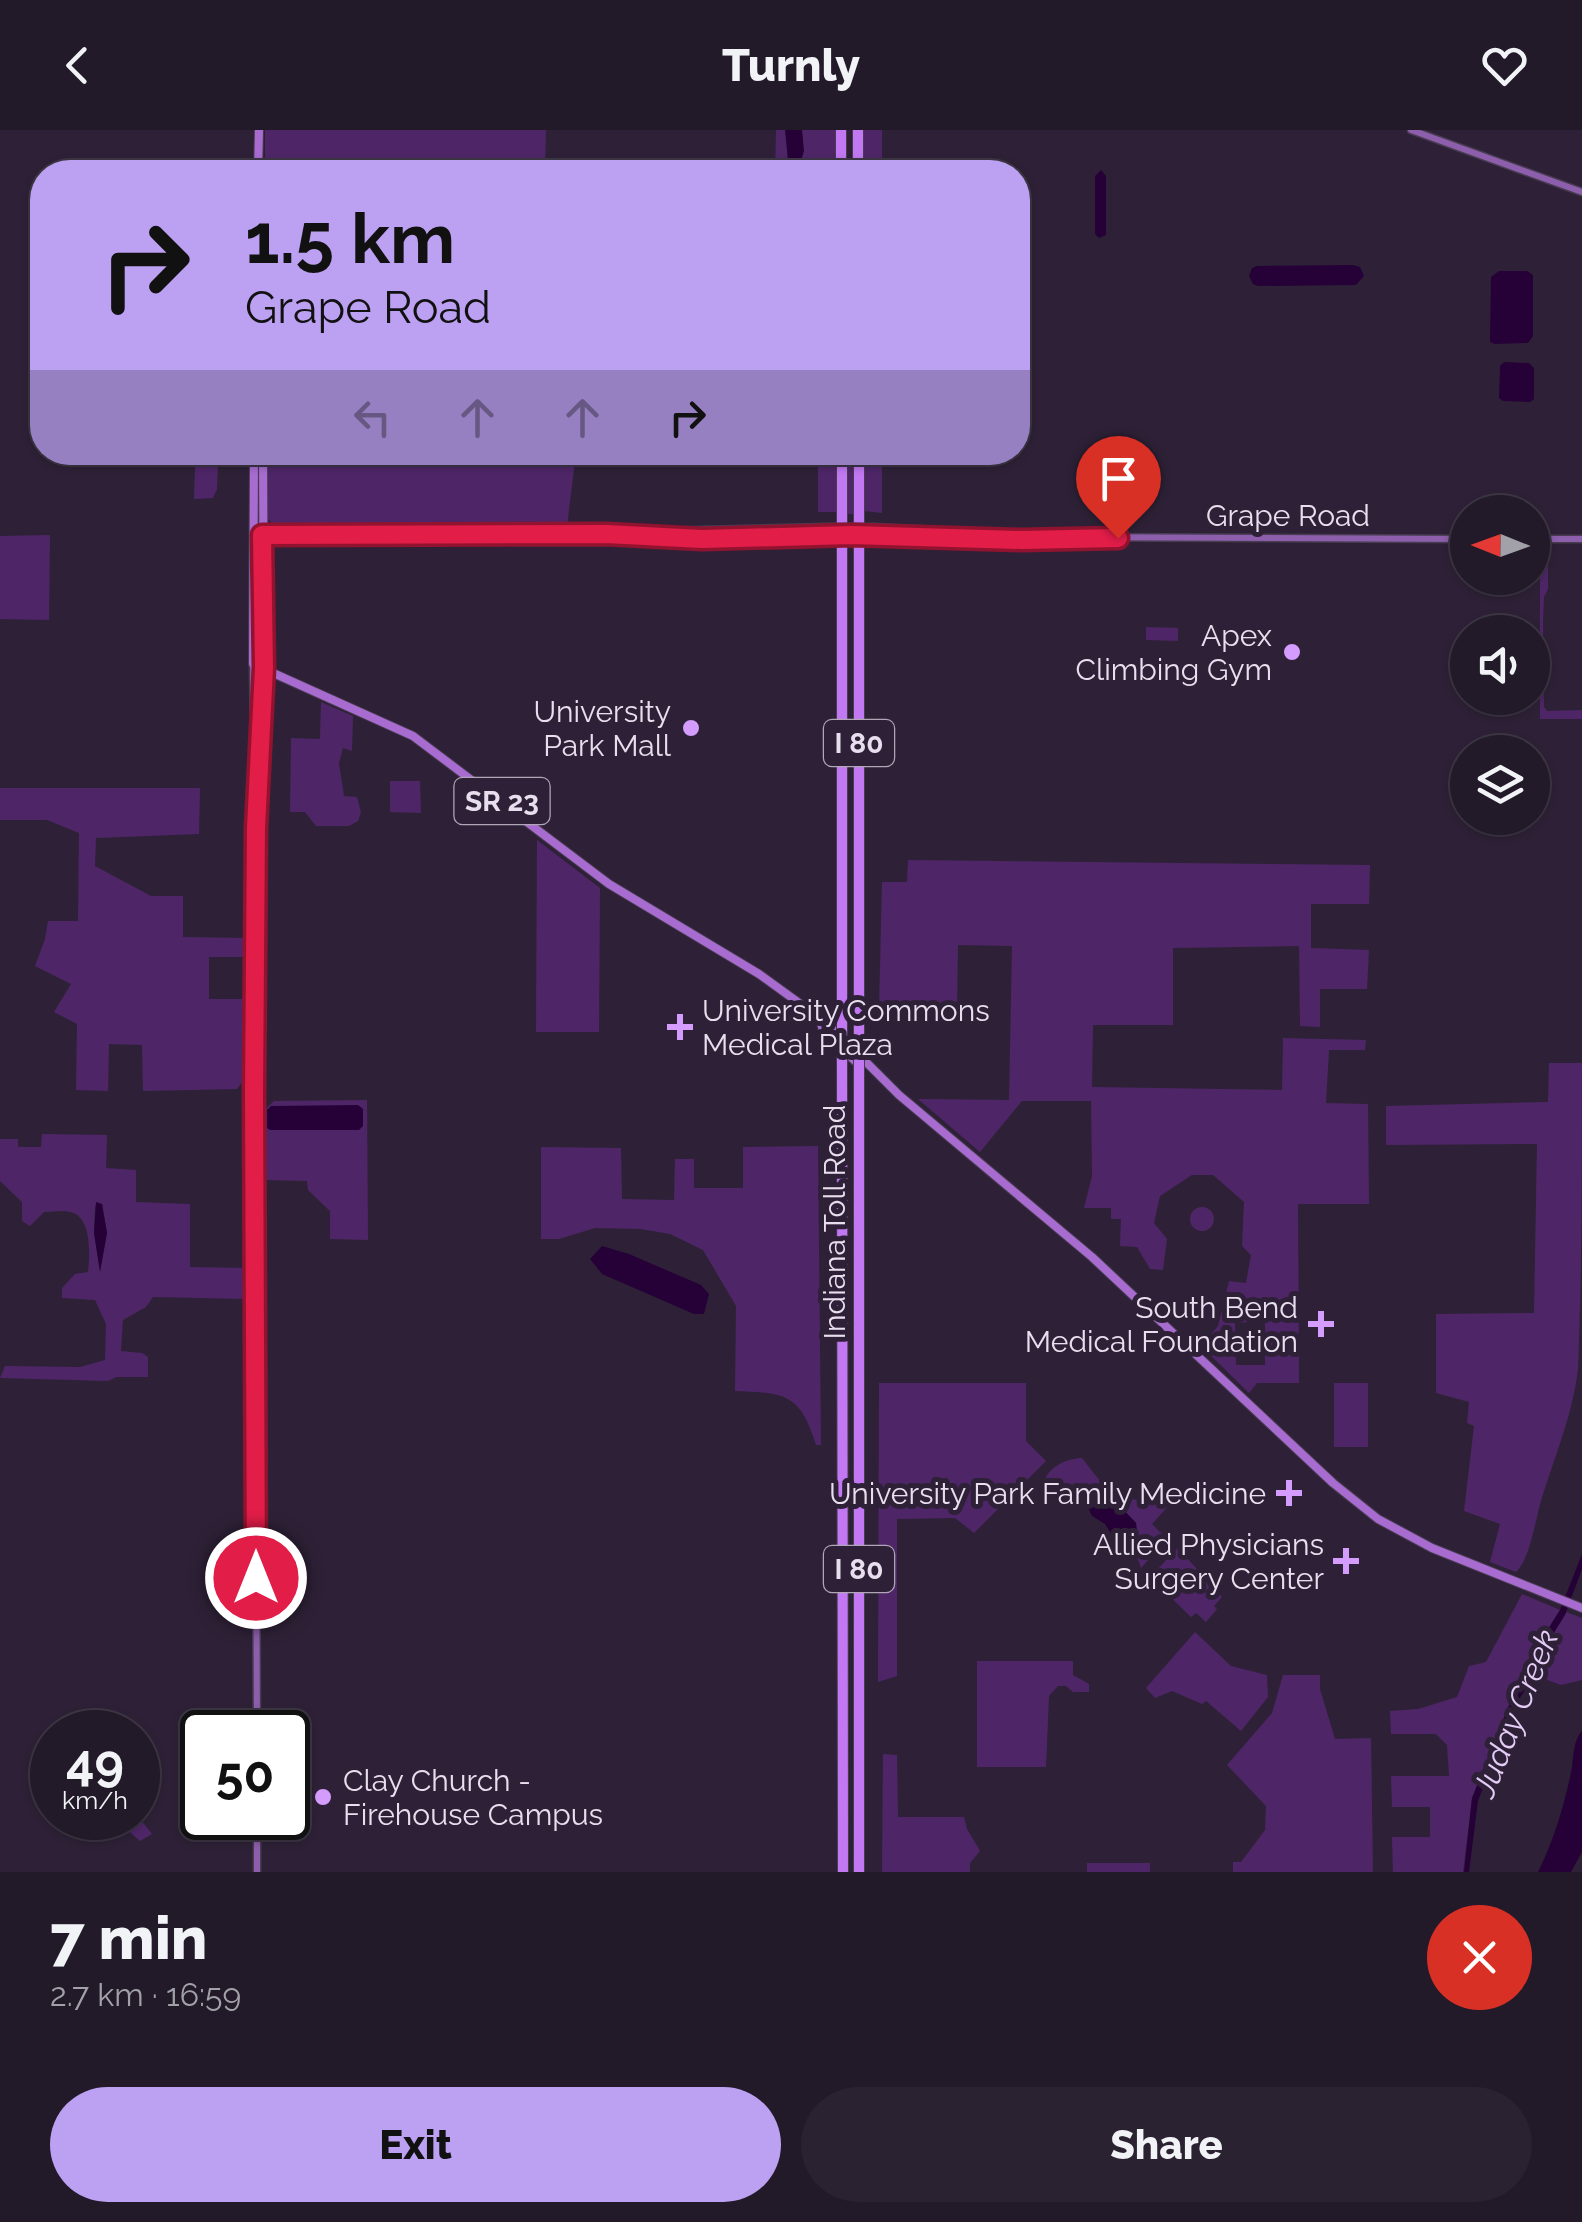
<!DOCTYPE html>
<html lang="en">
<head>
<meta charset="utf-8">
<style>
  :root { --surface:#221929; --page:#2a2231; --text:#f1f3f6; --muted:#a2a0a8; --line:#3f3846; --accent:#bca0f2 }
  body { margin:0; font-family:Raleway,sans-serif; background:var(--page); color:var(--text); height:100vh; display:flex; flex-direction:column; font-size:38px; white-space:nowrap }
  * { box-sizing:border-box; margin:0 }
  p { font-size:32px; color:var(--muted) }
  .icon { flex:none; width:55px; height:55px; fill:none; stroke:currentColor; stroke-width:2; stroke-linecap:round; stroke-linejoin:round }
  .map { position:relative; height:1742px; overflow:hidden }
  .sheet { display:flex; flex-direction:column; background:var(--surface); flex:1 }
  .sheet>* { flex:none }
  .top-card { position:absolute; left:30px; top:30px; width:1000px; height:305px; border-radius:40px; box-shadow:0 2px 8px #0004,0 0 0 2px var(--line); background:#bca0f2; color:#111; overflow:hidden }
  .needle { width:65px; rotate:271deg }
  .controls { position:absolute; left:1450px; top:365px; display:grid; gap:20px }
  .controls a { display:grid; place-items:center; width:100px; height:100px; border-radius:50%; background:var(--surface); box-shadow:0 2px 8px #0004,0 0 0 2px var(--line); font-size:50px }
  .speed { position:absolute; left:30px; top:1580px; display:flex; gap:20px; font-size:50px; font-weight:700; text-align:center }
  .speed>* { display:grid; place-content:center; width:130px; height:130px; border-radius:50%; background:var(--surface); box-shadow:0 2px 8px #0004,0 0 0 2px var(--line); line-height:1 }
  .speed small { font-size:25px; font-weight:400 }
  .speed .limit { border:5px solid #111; border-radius:15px; background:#fff; color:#111 }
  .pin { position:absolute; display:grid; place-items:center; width:85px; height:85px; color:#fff; margin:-102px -42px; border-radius:50% 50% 50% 0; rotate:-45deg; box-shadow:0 0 10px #0007 }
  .pin .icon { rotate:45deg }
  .me { position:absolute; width:110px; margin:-55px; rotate:0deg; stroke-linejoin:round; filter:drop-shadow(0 0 8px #0008) }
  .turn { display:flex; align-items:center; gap:35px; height:210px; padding:0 50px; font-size:45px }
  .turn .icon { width:130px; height:130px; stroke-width:2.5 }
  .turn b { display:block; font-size:70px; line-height:85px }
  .lanes { display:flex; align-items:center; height:95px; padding:0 50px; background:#0003; justify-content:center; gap:50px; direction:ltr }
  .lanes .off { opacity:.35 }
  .round { display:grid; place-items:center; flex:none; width:105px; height:105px; border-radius:52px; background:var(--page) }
  .headline { display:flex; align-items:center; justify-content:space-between; height:170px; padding:0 50px }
  h1 { font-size:60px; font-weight:800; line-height:75px }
  .button { display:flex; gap:20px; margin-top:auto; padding:20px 50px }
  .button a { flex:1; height:115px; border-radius:60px; background:var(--accent); color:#111; font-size:40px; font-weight:800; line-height:115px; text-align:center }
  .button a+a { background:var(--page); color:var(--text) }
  header { display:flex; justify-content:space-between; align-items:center; height:130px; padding:0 50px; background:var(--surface); font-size:45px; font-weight:800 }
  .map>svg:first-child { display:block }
  .green { fill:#4e2667; fill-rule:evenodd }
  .water { fill:#250138 }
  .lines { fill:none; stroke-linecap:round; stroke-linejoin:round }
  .secondary-casing { stroke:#483c51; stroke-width:9 }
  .primary-casing { stroke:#483c51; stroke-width:10 }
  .motorway-casing { stroke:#483c51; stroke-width:12 }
  .secondary { stroke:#8c5eac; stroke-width:6 }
  .primary { stroke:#a86cd1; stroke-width:8 }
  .motorway { stroke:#c178f2; stroke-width:10 }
  .secondary-bridge-casing { stroke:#483c51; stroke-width:9; stroke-linecap:butt }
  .motorway-bridge-casing { stroke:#483c51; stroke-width:12; stroke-linecap:butt }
  .secondary-bridge { stroke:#8c5eac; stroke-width:6 }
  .motorway-bridge { stroke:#c178f2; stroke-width:10 }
  .route-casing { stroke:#92132f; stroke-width:25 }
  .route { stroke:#e11d48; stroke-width:18 }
  .poi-dot { fill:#d49cfc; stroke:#2e2137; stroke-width:4 }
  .labels { text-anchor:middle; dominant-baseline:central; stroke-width:10; stroke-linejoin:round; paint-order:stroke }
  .shield { fill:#2e2137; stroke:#b0a6b7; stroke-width:2.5 }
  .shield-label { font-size:28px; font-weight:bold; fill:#e8dfee }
  .street-label { font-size:30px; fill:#e8dfee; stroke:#2e2137 }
  .poi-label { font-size:30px; fill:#e8dfee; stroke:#2e2137; text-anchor:end }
  .water-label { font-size:32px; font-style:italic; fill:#e4ccf6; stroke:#2e2137 }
</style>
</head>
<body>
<header><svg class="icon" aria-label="back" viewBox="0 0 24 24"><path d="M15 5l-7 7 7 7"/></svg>Turnly<svg class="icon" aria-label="heart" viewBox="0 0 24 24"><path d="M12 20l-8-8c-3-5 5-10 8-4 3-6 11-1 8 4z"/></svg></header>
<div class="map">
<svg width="1582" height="1742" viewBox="0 0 1582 1742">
  <rect width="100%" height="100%" fill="#2e2137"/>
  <!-- green -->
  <g class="green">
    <polygon points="265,0 546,0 545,42 265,42"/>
    <polygon points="776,0 836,0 836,42 775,42"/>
    <polygon points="864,0 882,0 882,42 863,42"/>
    <polygon points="265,323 576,323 567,396 273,394 267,388"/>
    <rect x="818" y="323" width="18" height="59"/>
    <rect x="846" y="323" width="8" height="61"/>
    <polygon points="864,323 882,323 882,383 864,381"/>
    <polygon points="195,337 218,337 217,359 213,368 194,369"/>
    <polygon points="50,405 49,490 0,489 0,406"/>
    <polygon points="1540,417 1548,417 1548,459 1544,467 1543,492 1544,577 1547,581 1582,580 1582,589 1540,589"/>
    <polygon points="1146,497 1178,498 1178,511 1146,510"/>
    <polygon points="321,572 353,586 352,621 343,618 339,633 344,666 357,667 361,682 358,691 349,696 316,696 305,682 290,682 291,608 320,609"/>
    <polygon points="390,651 420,651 421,683 390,682"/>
    <polygon points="0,658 200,658 199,704 96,708 95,736 151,766 183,766 183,807 246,808 246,827 209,827 209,869 245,869 243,951 237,959 143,961 142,915 109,914 108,961 76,960 77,894 54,882 71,854 35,836 45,809 48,791 78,791 79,703 47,690 0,690"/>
    <polygon points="537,710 600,758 599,902 536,902"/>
    <path d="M 908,730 L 1370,735 L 1369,774 L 1311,774 L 1311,818 L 1369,820 L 1367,859 L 1320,859 L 1320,897 L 1300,896 L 1299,816 L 1173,818 L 1173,895 L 1093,895 L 1092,957 L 1282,960 L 1283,908 L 1366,910 L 1365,920 L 1329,920 L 1326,973 L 1368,974 L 1369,1074 L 1298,1074 L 1299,1253 L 1257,1253 L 1249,1263 L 1201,1216 L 1218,1196 L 1229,1151 L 1246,1153 L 1251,1125 L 1242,1116 L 1244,1072 L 1213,1045 L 1192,1045 L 1160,1066 L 1154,1093 L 1167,1109 L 1163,1140 L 1150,1139 L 1137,1117 L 1120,1116 L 1121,1089 L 1111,1089 L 1111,1078 L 1084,1078 L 1092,1046 L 1091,971 L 1022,971 L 980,1022 L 918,969 L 1009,970 L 1012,816 L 958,815 L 957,879 L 879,878 L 882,752 L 907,752 ZM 1248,1172 L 1265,1172 L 1265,1235 L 1236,1235 L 1235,1193 L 1248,1192 Z"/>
    <path d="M 1549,933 L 1582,933 C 1582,1034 1582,1138 1578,1239 C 1573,1284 1554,1328 1541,1371 C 1535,1391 1530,1429 1516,1442 L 1490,1432 L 1500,1394 L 1464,1381 L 1474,1296 L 1467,1293 L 1469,1272 L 1436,1263 L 1436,1184 L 1534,1183 L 1537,1014 L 1386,1015 L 1386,976 L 1548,972 Z"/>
    <polygon points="367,970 368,1110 330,1109 330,1081 308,1060 307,1051 262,1050 262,982 274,971"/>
    <path d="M 42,1004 L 107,1005 L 106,1038 L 136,1040 L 136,1072 L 190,1074 L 190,1137 L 246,1138 L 247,1169 L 153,1167 L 146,1177 L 123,1190 L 121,1221 L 142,1223 L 148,1227 L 148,1247 L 116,1247 L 108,1251 L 0,1248 L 5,1236 L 80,1237 L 105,1230 L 106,1194 L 95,1170 L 62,1168 L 62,1158 L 75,1144 L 88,1142 C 90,1125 92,1086 70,1082 C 62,1080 52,1082 44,1082 L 30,1096 L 22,1091 L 22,1072 L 0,1051 L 0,1009 L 18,1009 L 18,1017 L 41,1017 ZM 102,1074 L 107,1103 L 100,1140 L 94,1103 L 95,1076 Z"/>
    <path d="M 818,1016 L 821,1315 L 816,1315 C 800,1263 785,1263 735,1261 L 736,1176 L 703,1120 L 670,1104 L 641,1099 L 595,1098 L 559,1109 L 541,1109 L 541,1017 L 621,1018 L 622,1069 L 674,1070 L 675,1029 L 694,1029 L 694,1058 L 743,1058 L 743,1017 Z"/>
    <circle cx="1202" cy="1089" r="12"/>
    <polygon points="879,1253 1026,1253 1026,1311 1046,1331 974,1403 955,1388 897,1389 897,1546 878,1552"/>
    <rect x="1334" y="1253" width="34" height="64"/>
    <path d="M 1082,1328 C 1099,1350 1110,1368 1140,1370 L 1155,1358 L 1170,1374 L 1152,1394 L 1167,1409 L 1141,1438 L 1136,1424 L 1139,1419 L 1136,1393 L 1120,1376 L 1092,1360 L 1079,1371 L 1060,1358 L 1043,1356 C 1046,1338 1064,1329 1082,1328 Z"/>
    <polygon points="1178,1418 1222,1467 1214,1476 1217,1479 1206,1492 1196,1483 1191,1487 1153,1450 1153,1444"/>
    <polygon points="1522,1464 1560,1480 1528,1531 1521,1555 1512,1568 1472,1668 1463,1742 1393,1742 1392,1707 1430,1707 1430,1677 1392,1677 1391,1646 1449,1646 1447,1615 1436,1604 1391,1604 1390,1581 1418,1579 1457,1567 1469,1536 1486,1532"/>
    <polygon points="1566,1482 1582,1488 1582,1550 1561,1555 1531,1544"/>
    <polygon points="1195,1502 1231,1536 1267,1545 1268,1567 1241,1601 1206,1571 1202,1574 1172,1561 1155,1568 1146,1558"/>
    <polygon points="977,1531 1073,1531 1073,1545 1089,1554 1089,1562 1073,1562 1066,1556 1058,1556 1049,1566 1046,1637 977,1637"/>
    <polygon points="1283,1545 1320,1545 1320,1559 1335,1609 1371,1608 1373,1742 1233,1742 1233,1732 1241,1732 1265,1700 1266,1676 1227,1635 1272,1583"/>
    <polygon points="883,1624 897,1625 898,1687 964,1687 967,1699 980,1721 970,1733 970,1742 882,1742"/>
    <polygon points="123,1688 130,1693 141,1690 152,1704 140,1711 124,1697"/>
    <rect x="1087" y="1733" width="63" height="9"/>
  </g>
  <!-- water -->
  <g class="water">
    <polygon points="785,0 802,0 804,21 800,34 788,31"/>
    <polygon points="1101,40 1106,46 1106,105 1099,108 1095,104 1095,46"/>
    <polygon points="1353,135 1360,137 1364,146 1356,155 1258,156 1253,154 1249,146 1252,138 1257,136"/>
    <polygon points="1499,141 1527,141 1533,145 1533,206 1528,213 1495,214 1490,212 1491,147"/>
    <polygon points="1504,232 1529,233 1534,238 1534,269 1530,272 1503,271 1499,268 1500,236"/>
    <polygon points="358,975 363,979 363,996 359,1000 270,1000 267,998 267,980 271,976"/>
    <polygon points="96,1072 102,1074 107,1103 100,1142 94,1103"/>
    <polygon points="602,1116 629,1124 701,1155 709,1164 704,1184 694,1184 602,1144 590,1129"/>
    <polygon points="1092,1360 1120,1376 1136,1393 1139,1420 1136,1424 1115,1410 1105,1394 1092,1386 1084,1369 1087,1361"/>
    <polygon points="1582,1424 1582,1439 1565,1485 1531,1539 1530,1553 1517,1572 1514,1587 1502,1608 1478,1671 1469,1742 1464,1742 1472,1668 1512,1568 1521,1555 1528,1531 1560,1480"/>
    <path d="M 1582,1600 L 1582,1722 L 1571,1742 L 1538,1742 C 1554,1710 1565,1673 1572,1637 C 1574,1622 1573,1613 1582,1600 Z"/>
  </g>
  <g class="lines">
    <defs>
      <g id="secondary">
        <polyline points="1411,0 1582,62"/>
        <polyline points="874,397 1038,405"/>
        <polyline points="645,404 661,401 827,397"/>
        <polyline points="254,405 606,404 668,409 827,405"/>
        <polyline points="874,406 1022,410 1049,407 1468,409"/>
        <polyline points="1532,409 1582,409"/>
        <polyline points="253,534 255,682"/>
        <polyline points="257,1602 254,965 256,692 264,538"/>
        <polyline points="257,1688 257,1742"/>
      </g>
      <g id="primary">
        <polyline points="258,42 259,0"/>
        <polyline points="254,322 253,534 413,606 609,754 759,844 828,894 899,965 1092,1127 1333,1353 1378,1389 1432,1418 1582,1478"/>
        <polyline points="263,322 264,538"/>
        <polyline points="820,890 823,900 859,935"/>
      </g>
      <g id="motorway">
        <polyline points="841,0 841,42"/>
        <polyline points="858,0 858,42"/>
        <polyline points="842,322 842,890"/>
        <polyline points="859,322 859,903"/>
        <polyline points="842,934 843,1742"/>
        <polyline points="859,951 859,1742"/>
      </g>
    </defs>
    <!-- secondary casing -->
    <use href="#secondary" class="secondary-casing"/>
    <!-- primary casing -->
    <use href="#primary" class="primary-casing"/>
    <!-- motorway casing -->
    <use href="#motorway" class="motorway-casing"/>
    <!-- secondary -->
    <use href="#secondary" class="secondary"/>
    <!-- primary -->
    <use href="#primary" class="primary"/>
    <!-- motorway -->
    <use href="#motorway" class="motorway"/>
    <defs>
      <g id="secondary-bridge">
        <polyline points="827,397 874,397"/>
        <polyline points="827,405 874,406"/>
      </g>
      <g id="motorway-bridge">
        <polyline points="842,890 842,934"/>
        <polyline points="859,951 859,903"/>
      </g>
    </defs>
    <!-- secondary-bridge casing -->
    <use href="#secondary-bridge" class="secondary-bridge-casing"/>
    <!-- motorway-bridge casing -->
    <use href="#motorway-bridge" class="motorway-bridge-casing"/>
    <!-- secondary-bridge -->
    <use href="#secondary-bridge" class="secondary-bridge"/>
    <!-- motorway-bridge -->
    <use href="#motorway-bridge" class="motorway-bridge"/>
  </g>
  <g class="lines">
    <defs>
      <polyline id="route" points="256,1448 254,965 256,698 264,538 262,405 606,404 702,409 852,405 1022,410 1118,408"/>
    </defs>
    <!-- route casing -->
    <use href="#route" class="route-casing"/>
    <!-- route -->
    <use href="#route" class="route"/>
  </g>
  <!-- markers -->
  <g class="poi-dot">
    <circle cx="1292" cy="522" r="10"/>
    <circle cx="691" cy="598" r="10"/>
    <path d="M675 882h10v10h10v10h-10v10h-10v-10h-10v-10h10z"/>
    <path d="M1316 1179h10v10h10v10h-10v10h-10v-10h-10v-10h10z"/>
    <path d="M1284 1348h10v10h10v10h-10v10h-10v-10h-10v-10h10z"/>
    <path d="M1341 1416h10v10h10v10h-10v10h-10v-10h-10v-10h10z"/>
    <circle cx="323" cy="1667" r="10"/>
  </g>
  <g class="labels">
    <!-- shield labels -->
    <g class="shield">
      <rect x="824" y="590" width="70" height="46" rx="8"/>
      <rect x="454.5" y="648" width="95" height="46" rx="8"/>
      <rect x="824" y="1416" width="70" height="46" rx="8"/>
    </g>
    <g class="shield-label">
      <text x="859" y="613">I 80</text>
      <text x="502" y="671">SR 23</text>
      <text x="859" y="1439">I 80</text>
    </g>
    <!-- street labels -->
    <g class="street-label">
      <text x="1288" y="385">Grape Road</text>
      <text transform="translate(834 1092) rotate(-90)">Indiana Toll Road</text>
    </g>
    <!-- poi labels -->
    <g class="poi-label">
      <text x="1272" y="505">Apex<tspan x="1272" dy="34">Climbing Gym</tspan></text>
      <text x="671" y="581">University<tspan x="671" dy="34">Park Mall</tspan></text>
      <text x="702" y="880" text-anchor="start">University Commons<tspan x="702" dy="34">Medical Plaza</tspan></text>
      <text x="1298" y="1177">South Bend<tspan x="1298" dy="34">Medical Foundation</tspan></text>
      <text x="1266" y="1363">University Park Family Medicine</text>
      <text x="1324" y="1414">Allied Physicians<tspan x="1324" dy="34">Surgery Center</tspan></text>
      <text x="343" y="1650" text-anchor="start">Clay Church -<tspan x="343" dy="34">Firehouse Campus</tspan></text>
    </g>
    <!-- water labels -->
    <g class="water-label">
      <text transform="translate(1515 1583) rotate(-68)">Juday Creek</text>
    </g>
  </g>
</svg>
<div class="controls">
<a><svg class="needle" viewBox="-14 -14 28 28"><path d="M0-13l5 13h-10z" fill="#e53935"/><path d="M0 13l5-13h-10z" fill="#a2a0a8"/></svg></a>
<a><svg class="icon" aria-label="sound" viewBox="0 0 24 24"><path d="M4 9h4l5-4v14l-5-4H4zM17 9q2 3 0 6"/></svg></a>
<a><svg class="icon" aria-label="layers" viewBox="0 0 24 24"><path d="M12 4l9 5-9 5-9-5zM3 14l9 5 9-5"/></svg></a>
</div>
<div class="speed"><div>49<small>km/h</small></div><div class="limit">50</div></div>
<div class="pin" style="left:1118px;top:408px;background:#d93025"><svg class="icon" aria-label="arrive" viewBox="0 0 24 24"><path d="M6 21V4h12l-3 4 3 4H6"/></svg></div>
<svg class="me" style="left:256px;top:1448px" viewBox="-20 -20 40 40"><circle r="17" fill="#e11d48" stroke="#fff" stroke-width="3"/><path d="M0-11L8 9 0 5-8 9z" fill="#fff"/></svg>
<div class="top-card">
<div class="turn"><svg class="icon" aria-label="right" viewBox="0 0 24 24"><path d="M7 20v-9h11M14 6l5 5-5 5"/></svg><div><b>1.5 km</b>Grape Road</div></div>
<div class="lanes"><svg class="icon off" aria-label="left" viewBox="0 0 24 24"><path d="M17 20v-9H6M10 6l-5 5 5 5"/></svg><svg class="icon off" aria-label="ahead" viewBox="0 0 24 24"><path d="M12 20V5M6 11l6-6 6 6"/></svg><svg class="icon off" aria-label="ahead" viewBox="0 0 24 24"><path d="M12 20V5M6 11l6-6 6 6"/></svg><svg class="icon" aria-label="right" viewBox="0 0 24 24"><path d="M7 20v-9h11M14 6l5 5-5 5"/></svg></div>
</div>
</div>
<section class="sheet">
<div class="headline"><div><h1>7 min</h1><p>2.7 km · 16:59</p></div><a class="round" style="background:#d93025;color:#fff"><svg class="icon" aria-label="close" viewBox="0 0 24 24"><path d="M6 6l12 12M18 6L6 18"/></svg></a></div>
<div class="button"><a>Exit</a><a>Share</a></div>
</section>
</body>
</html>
